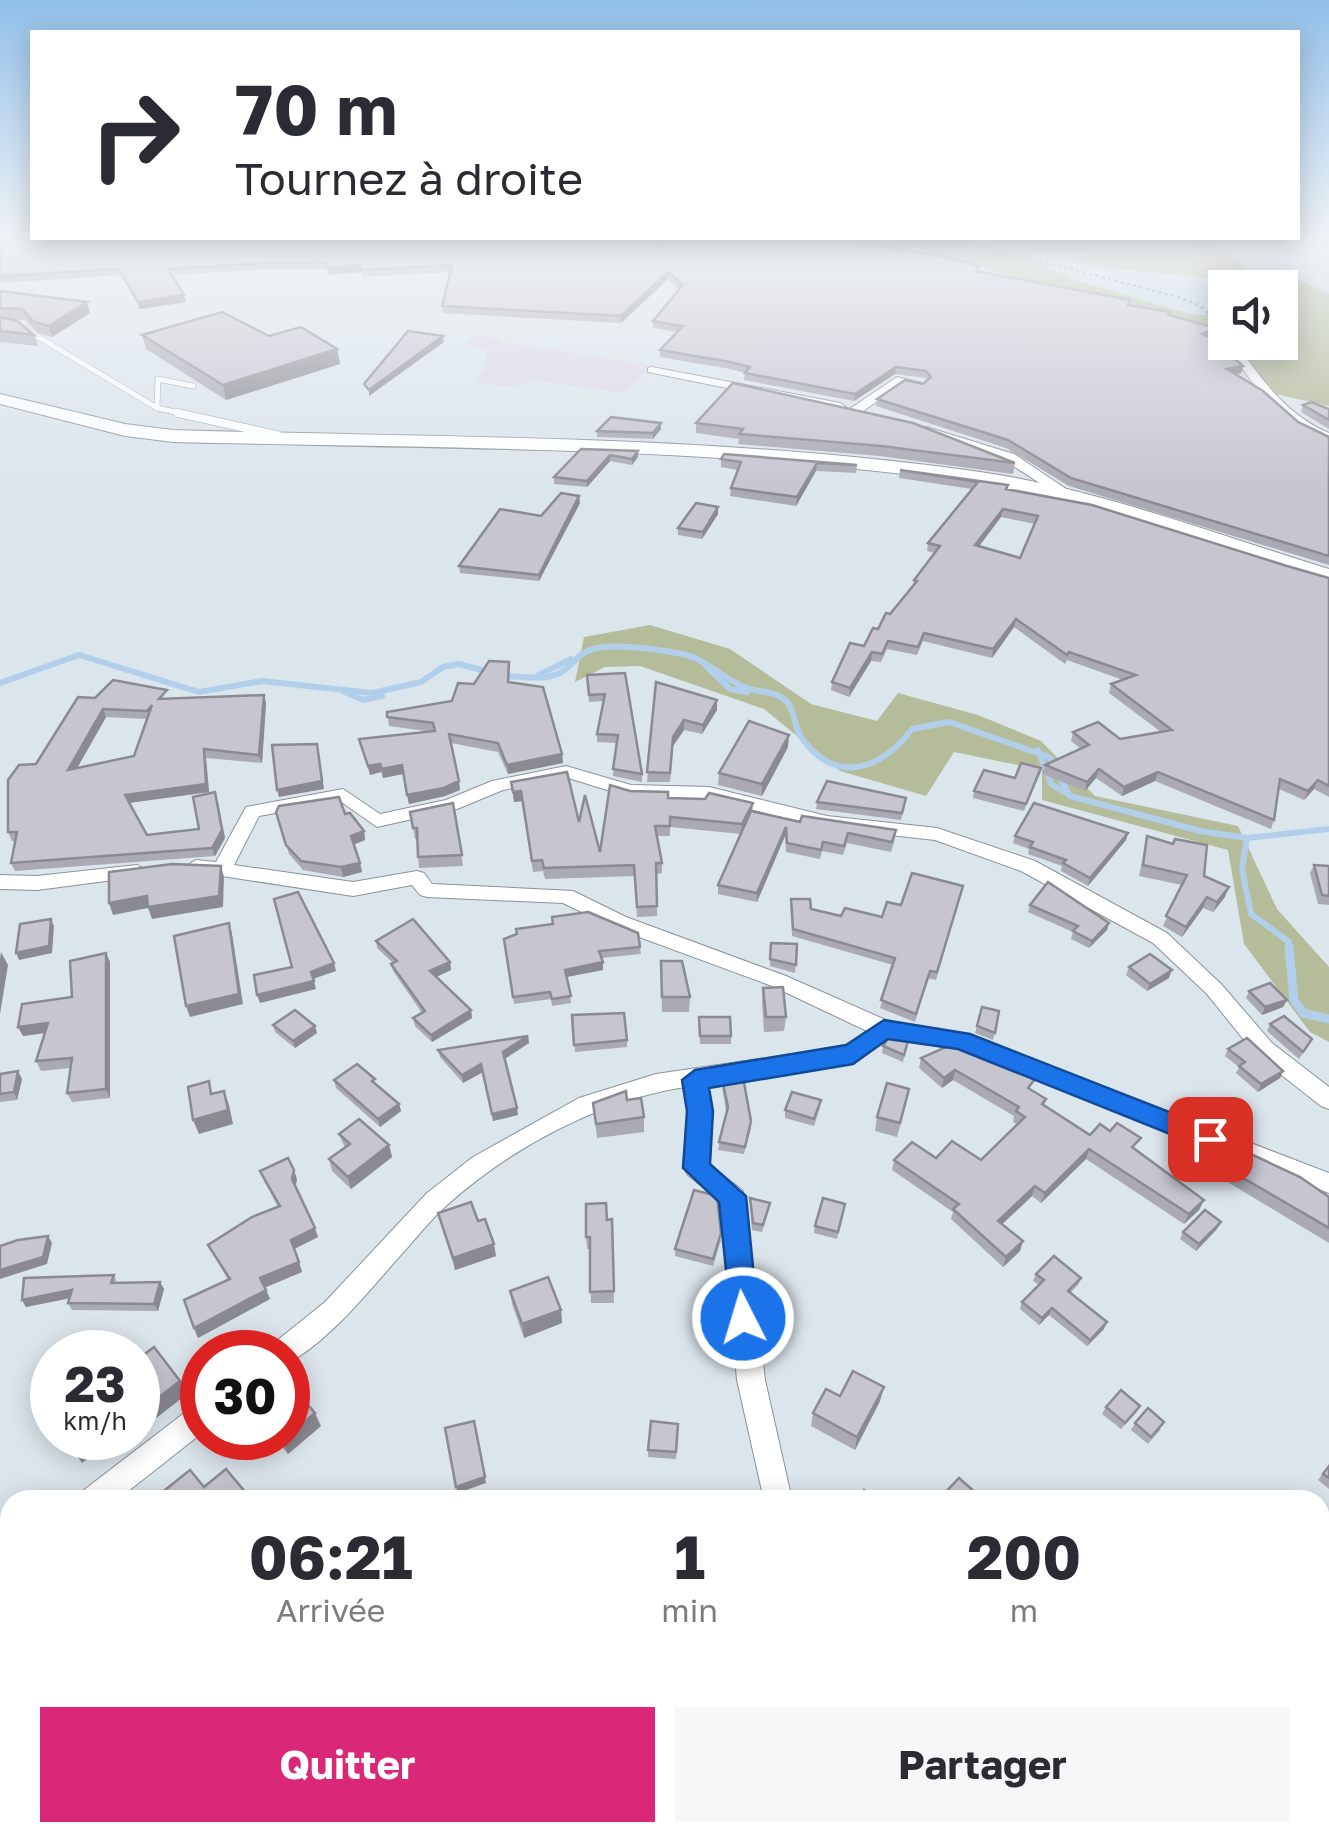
<!DOCTYPE html>
<html lang="fr">
<head>
<meta charset="utf-8">
<style>
  :root { --surface:#fff; --page:#f7f7f7; --text:#2b2b33; --muted:#7c7c81; --accent:#db2777 }
  body { margin:0; font-family:"Golos Text",sans-serif; background:var(--page); color:var(--text); height:100vh; display:flex; flex-direction:column; font-size:38px; white-space:nowrap }
  * { box-sizing:border-box; margin:0 }
  p { font-size:32px; color:var(--muted) }
  .icon { flex:none; width:55px; height:55px; fill:none; stroke:currentColor; stroke-width:2; stroke-linecap:round; stroke-linejoin:round }
  .map { position:relative; flex:1; overflow:hidden }
  .sheet { position:absolute; left:0px; top:1490px; width:1330px; height:352px; display:flex; flex-direction:column; background:var(--surface); border-radius:30px 30px 0 0; box-shadow:0 5px 25px #0003 }
  .sheet>* { flex:none }
  .top-card { position:absolute; left:30px; top:30px; width:1270px; height:210px; border-radius:0px; box-shadow:0 5px 25px #0003; background:#fff; color:var(--text); overflow:hidden }
  .controls { position:absolute; left:1208px; top:270px; display:grid; gap:20px }
  .controls a { display:grid; place-items:center; width:90px; height:90px; border-radius:0px; background:var(--surface); box-shadow:0 5px 25px #0003; font-size:50px }
  .speed { position:absolute; left:30px; top:1330px; display:flex; gap:20px; font-size:50px; font-weight:700; text-align:center }
  .speed>* { display:grid; place-content:center; width:130px; height:130px; border-radius:50%; background:var(--surface); box-shadow:0 5px 25px #0003; line-height:1 }
  .speed small { font-size:25px; font-weight:400 }
  .speed .limit { border:15px solid #d22; background:#fff; color:#111 }
  .pin { position:absolute; display:grid; place-items:center; width:85px; height:85px; color:#fff; margin:-42px; border-radius:20px; box-shadow:0 5px 15px #0006 }
  .me { position:absolute; width:110px; margin:-55px; rotate:355deg; stroke-linejoin:round; filter:drop-shadow(0 0 8px #0008) }
  .turn { display:flex; align-items:center; gap:35px; height:210px; padding:0 40px; font-size:45px }
  .turn .icon { width:130px; height:130px; stroke-width:2.5 }
  .turn b { display:block; font-size:70px; line-height:85px }
  .eta { display:flex; justify-content:space-evenly; align-items:center; height:170px; text-align:center }
  .eta b { font-size:60px; font-weight:700; line-height:70px }
  .cta { display:flex; gap:20px; margin-top:auto; padding:20px 40px }
  .cta a { flex:1; height:115px; border-radius:0px; background:var(--accent); color:#fff; font-size:40px; font-weight:700; line-height:115px; text-align:center }
  .cta a+a { background:var(--page); color:var(--text) }
  .map>svg:first-child { display:block }
  .industrial { fill:#ded5ea }
  .built { fill:#c8d8e4 }
  .green { fill:#b5bc9a }
  .forest { fill:#b0b793 }
  .lines { fill:none; stroke-linecap:round; stroke-linejoin:round }
  .stream-far1 { stroke:#b1cfeb; stroke-width:6 }
  .stream { stroke:#b1cfeb; stroke-width:9 }
  .lane-far1-casing { stroke:#8b939a; stroke-width:6 }
  .lane-casing { stroke:#8b939a; stroke-width:9 }
  .street-casing { stroke:#8b939a; stroke-width:2 }
  .secondary-casing { stroke:#8b939a; stroke-width:2 }
  .path { stroke:#83898e; stroke-width:2.5; stroke-dasharray:2.5 4; stroke-linecap:butt }
  .lane-far1 { stroke:#fff; stroke-width:5 }
  .lane { stroke:#fff; stroke-width:8 }
  .street { fill:#fff; fill-rule:evenodd }
  .secondary { fill:#fff; fill-rule:evenodd }
  .wall { fill:#aba9b3; fill-rule:evenodd }
  .shaded-wall { fill:#8b8a92 }
  .building { fill:#c7c5d0; stroke:#8b8a92; stroke-width:2.5; fill-rule:evenodd }
  .route { fill:#1a73e8; stroke:#114b97; stroke-width:2.5 }
</style>
</head>
<body>
<div class="map">
<svg width="1329" height="1841" viewBox="0 0 1329 1841">
  <rect width="100%" height="100%" fill="#dbe5ec"/>
  <!-- industrial -->
  <polygon class="industrial" points="476,335 502,339 500,342 652,365 625,393 533,380 511,387 474,382 484,370 487,349 465,345"/>
  <!-- built -->
  <g class="built">
    <polygon points="1298,234 1329,234 1329,293 1300,281 1249,270 1217,238 1298,238"/>
    <polygon points="947,238 1187,238 1193,252 1082,256 1119,272 1182,271 1242,283 1225,288 1225,314 1193,315 1072,279 1011,249"/>
  </g>
  <!-- green -->
  <polygon class="green" points="650,625 730,649 811,704 877,721 898,693 978,715 1041,741 1095,796 1238,826 1277,909 1329,967 1329,1042 1310,1032 1244,944 1228,850 1042,800 1042,770 954,752 926,796 840,771 764,709 640,666 605,667 575,682 584,637"/>
  <!-- forest -->
  <g class="forest">
    <polygon points="817,238 947,238 1011,249 1072,279 1193,315 1225,314 1225,340 1216,330 1135,306 1027,283 954,257"/>
    <path d="M 1187,238 L 1217,238 L 1249,270 L 1300,281 L 1329,293 L 1329,406 L 1276,394 L 1228,343 L 1280,342 L 1280,288 L 1237,287 L 1241,283 C 1185,272 1131,274 1076,263 L 1082,256 L 1192,252 Z"/>
  </g>
  <g class="lines">
    <!-- stream-far1 -->
    <g class="stream-far1">
      <polyline points="706,666 730,689 747,692"/>
      <polyline points="539,675 571,659"/>
      <path d="M 503,676 C 521,676 547,682 563,671 C 575,663 578,653 593,649 C 616,643 654,649 677,653 C 705,657 720,677 744,687 C 758,693 776,690 787,702 C 795,711 794,727 801,737 C 836,786 881,770 912,729 L 949,722 L 1049,757 L 1070,796 L 1200,831 L 1247,838 L 1329,829"/>
      <polyline points="0,683 79,655 199,692 262,681 372,693 421,682 443,667 459,664 489,672"/>
      <polyline points="343,691 363,700 382,696"/>
      <polyline points="1038,750 1051,784 1068,794"/>
      <polyline points="1247,838 1242,869 1251,914 1289,942 1290,949"/>
    </g>
    <!-- stream -->
    <polyline class="stream" points="1289,947 1294,1000 1303,1013 1329,1019"/>
    <defs>
      <g id="lane-far1">
        <polyline points="25,329 157,408 189,415"/>
        <polyline points="157,408 158,379 193,386"/>
      </g>
      <polyline id="lane" points="178,413 277,435"/>
      <g id="street">
        <path d="M 1232,349 L 1240,349 C 1264,383 1289,416 1329,433 L 1329,442 C 1284,427 1256,389 1230,351 Z"/>
        <polygon points="652,367 840,403 846,407 840,411 648,372 648,368"/>
        <polygon points="897,377 926,384 920,388 903,383 859,414 851,414 851,408"/>
        <polygon points="926,427 1014,454 1075,495 1063,498 1004,460 922,434 922,428"/>
        <path d="M 566,766 L 631,785 L 709,787 L 827,816 L 937,828 L 1035,861 L 1167,933 L 1221,984 L 1272,1043 L 1329,1087 L 1329,1109 L 1321,1106 L 1256,1055 L 1207,994 L 1153,943 L 1021,871 L 935,840 L 827,828 L 709,799 L 630,797 L 565,777 L 503,790 L 457,809 L 377,827 L 340,801 L 259,816 L 234,865 L 353,882 L 417,871 L 424,873 L 432,884 L 573,891 L 626,917 L 786,976 L 888,1021 L 969,1035 L 1329,1173 L 1329,1193 L 958,1049 L 888,1038 L 853,1062 L 707,1084 L 711,1111 L 708,1164 L 742,1190 L 745,1197 L 765,1380 L 792,1500 L 764,1500 L 737,1380 L 721,1202 L 688,1175 L 684,1168 L 689,1111 L 685,1087 C 600,1100 510,1148 446,1206 C 429,1221 415,1240 399,1257 C 368,1292 329,1341 288,1363 L 288,1352 L 270,1352 L 274,1343 L 325,1302 L 427,1193 L 473,1157 L 579,1098 L 656,1074 L 847,1046 L 867,1031 L 772,986 L 612,927 L 563,903 L 427,897 L 420,895 L 412,885 L 353,896 L 196,872 L 186,866 L 196,860 L 216,862 L 246,807 L 343,789 L 380,814 L 446,800 L 492,781 Z"/>
        <polygon points="137,865 147,871 144,876 37,890 0,889 0,875 37,876"/>
        <polygon points="202,1403 202,1433 117,1500 80,1500 84,1490 192,1407"/>
        <polygon points="10,1537 10,1569 0,1573 0,1541"/>
        <polygon points="0,1644 10,1648 10,1689 0,1685"/>
        <polygon points="10,1781 10,1832 19,1832 17,1841 0,1841 0,1785"/>
        <polygon points="895,1832 930,1832 926,1841 892,1841"/>
      </g>
      <path id="secondary" d="M 0,394 L 125,424 L 173,430 C 441,438 714,434 980,472 C 1099,489 1214,534 1329,569 L 1329,583 C 1212,553 1101,502 980,484 C 714,445 441,449 173,442 L 125,436 L 0,404 Z"/>
    </defs>
    <!-- lane-far1 casing -->
    <use href="#lane-far1" class="lane-far1-casing"/>
    <!-- lane casing -->
    <use href="#lane" class="lane-casing"/>
    <!-- street casing -->
    <use href="#street" class="street-casing"/>
    <!-- secondary casing -->
    <use href="#secondary" class="secondary-casing"/>
    <!-- path -->
    <polyline class="path" points="951,238 1178,297 1199,305 1225,328"/>
    <!-- lane-far1 -->
    <use href="#lane-far1" class="lane-far1"/>
    <!-- lane -->
    <use href="#lane" class="lane"/>
    <!-- street -->
    <use href="#street" class="street"/>
    <!-- secondary -->
    <use href="#secondary" class="secondary"/>
  </g>
  <!-- wall -->
  <g class="wall">
    <polygon points="0,234 660,248 979,266 978,271 1128,305 1217,328 1215,335 1210,337 1243,366 1241,373 1236,374 1298,422 1329,437 1329,565 1069,486 1006,448 876,406 877,399 923,384 927,381 925,378 895,374 854,401 744,380 745,373 730,369 660,357 660,350 677,332 653,328 653,321 679,289 668,279 621,323 443,313 442,306 451,272 363,277 361,272 329,275 327,269 272,269 172,275 186,302 140,309 121,275 0,283"/>
    <polygon points="0,291 90,313 52,337 38,333 25,320 7,319 34,335 38,346 0,342"/>
    <polygon points="142,335 269,336 337,349 340,364 226,400 146,349"/>
    <polygon points="733,383 1015,463 1013,474 880,456 738,444 739,439 696,433 696,423"/>
    <polygon points="1303,405 1329,409 1329,429 1301,412"/>
    <polygon points="661,429 653,439 597,437 597,431"/>
    <polygon points="581,449 638,457 632,465 610,461 587,487 554,484 554,477"/>
    <polygon points="721,459 857,465 856,473 816,471 796,506 730,496 731,488 738,470 721,467"/>
    <path d="M 900,470 L 1008,485 L 1006,489 L 1329,578 L 1329,797 L 1314,789 L 1304,800 L 1279,789 L 1274,820 L 1271,829 L 1155,781 L 1122,796 L 1096,778 L 1085,791 L 1042,774 L 1045,765 L 1081,749 L 1071,741 L 1073,732 L 1120,739 L 1161,732 L 1109,693 L 1111,684 L 1123,680 L 1067,660 L 1065,664 L 1014,627 L 992,658 L 923,641 L 917,655 L 887,649 L 881,662 L 871,661 L 849,697 L 831,690 L 832,682 L 878,629 L 913,587 L 914,580 L 934,553 L 927,551 L 928,543 L 972,489 L 899,478 ZM 1001,517 L 1035,524 L 1020,558 L 979,546 Z"/>
    <polygon points="580,503 539,581 460,573 459,566 541,516"/>
    <polygon points="718,514 702,539 678,535 678,528"/>
    <polygon points="509,662 509,682 562,754 563,763 508,774 498,752 451,743 460,790 445,796 409,804 403,774 383,778 381,772 370,775 359,739 433,732 389,726 387,712 452,701 474,684"/>
    <polygon points="625,673 642,774 642,782 613,776 617,743 597,742 597,734 603,701 589,702 587,675"/>
    <polygon points="656,682 717,710 702,734 684,730 673,746 670,782 647,782"/>
    <path d="M 264,695 L 266,703 L 262,763 L 206,758 L 209,792 L 129,803 L 147,835 L 199,829 L 218,801 L 225,838 L 215,856 L 15,871 L 11,863 L 15,841 L 12,841 L 8,832 L 36,764 L 78,697 L 170,698 ZM 106,717 L 147,719 L 134,756 L 77,768 Z"/>
    <polygon points="788,747 762,796 718,785 719,773"/>
    <polygon points="1041,768 1024,811 973,798 974,791"/>
    <polygon points="511,782 579,822 600,852 630,791 752,811 895,839 891,852 847,843 843,855 822,851 820,859 786,852 785,836 757,902 718,894 718,885 741,834 670,827 670,836 657,836 662,863 662,873 657,874 657,916 637,917 635,876 545,879 543,871 533,872 522,801 514,802"/>
    <polygon points="906,798 901,820 816,809 817,802"/>
    <polygon points="453,803 463,866 419,868 417,839 415,839 410,812"/>
    <polygon points="276,812 345,814 364,831 365,840 354,844 362,872 343,877 303,870 289,854"/>
    <polygon points="1128,833 1126,840 1088,886 1061,871 1062,866 1028,854 1029,849 1013,843 1015,836"/>
    <polygon points="1147,836 1204,876 1225,897 1213,912 1203,908 1182,937 1163,926 1182,885 1139,876"/>
    <polygon points="1314,865 1329,866 1329,905 1318,904 1310,873"/>
    <polygon points="961,894 936,980 928,978 915,1022 880,1008 893,965 792,936 791,899 811,909 841,916 882,917 901,905"/>
    <polygon points="1030,905 1109,923 1107,930 1089,948 1071,939 1073,932 1028,912"/>
    <polygon points="504,939 640,947 641,954 601,958 603,970 567,977 571,1003 552,1006 551,999 514,1004"/>
    <polygon points="376,941 450,962 451,970 436,977 471,1010 472,1018 432,1042 415,1026 413,1018 422,1013 393,971 391,964 393,963 377,948"/>
    <polygon points="771,943 797,944 795,973 770,966"/>
    <polygon points="106,953 110,962 110,1098 72,1102 67,1093 70,1068 41,1071 36,1061 45,1033 23,1036 18,1027 72,997"/>
    <polygon points="661,961 690,997 689,1012 662,1012"/>
    <polygon points="1129,967 1169,978 1147,991 1126,975"/>
    <polygon points="763,988 786,1017 784,1031 764,1032 762,1002"/>
    <polygon points="1249,991 1287,1000 1283,1007 1262,1015 1246,998"/>
    <polygon points="982,1007 995,1033 993,1040 975,1033"/>
    <polygon points="572,1015 627,1040 627,1047 575,1052"/>
    <polygon points="699,1017 731,1036 731,1044 700,1044"/>
    <polygon points="1270,1024 1308,1046 1299,1059 1267,1031"/>
    <polygon points="273,1025 317,1033 295,1048 275,1032"/>
    <polygon points="528,1036 529,1043 505,1059 518,1115 493,1121 483,1072 463,1083 440,1057 438,1050"/>
    <polygon points="909,1037 903,1062 882,1053 883,1046"/>
    <polygon points="1228,1049 1283,1071 1280,1078 1258,1092 1236,1073 1239,1067 1225,1056"/>
    <polygon points="921,1058 1031,1090 1046,1099 1044,1106 1090,1135 1135,1149 1204,1200 1199,1210 1184,1224 1086,1159 1041,1203 1032,1196 1002,1224 1023,1241 1020,1251 1003,1267 951,1219 953,1212 892,1170 894,1160 981,1160 1017,1124 1013,1122 1014,1116 953,1080 942,1088 919,1068"/>
    <polygon points="18,1071 22,1079 17,1100 0,1102 0,1074"/>
    <polygon points="722,1079 751,1128 744,1154 718,1150 726,1111 722,1086"/>
    <polygon points="334,1080 376,1085 399,1104 401,1111 380,1127 336,1088"/>
    <polygon points="627,1100 644,1117 644,1132 597,1138 593,1103"/>
    <polygon points="906,1103 897,1137 875,1131 877,1117"/>
    <polygon points="820,1107 814,1126 785,1118 785,1110"/>
    <polygon points="339,1134 389,1145 392,1157 351,1189 332,1171 329,1159 345,1148"/>
    <polygon points="1226,1168 1329,1197 1329,1243 1221,1178"/>
    <polygon points="260,1171 297,1179 295,1187 318,1237 294,1249 302,1272 265,1287 270,1299 198,1338 194,1328 228,1280 208,1245 278,1207 264,1181"/>
    <polygon points="750,1198 770,1203 762,1232 752,1230"/>
    <polygon points="845,1204 837,1239 814,1233 815,1226"/>
    <polygon points="438,1213 478,1221 496,1256 455,1270"/>
    <polygon points="612,1219 614,1303 591,1303 590,1249 587,1249 586,1237 607,1220"/>
    <polygon points="1217,1229 1196,1251 1180,1239 1183,1232"/>
    <polygon points="721,1240 713,1266 675,1256 675,1249"/>
    <polygon points="1036,1274 1081,1278 1078,1285 1070,1293 1104,1329 1087,1346 1049,1315 1039,1325 1020,1309 1022,1302 1039,1285 1033,1281"/>
    <polygon points="114,1275 117,1283 160,1282 164,1289 158,1311 72,1310 68,1303 69,1298 26,1307 22,1300"/>
    <polygon points="510,1291 561,1310 562,1323 524,1338 512,1304"/>
    <polygon points="138,1359 180,1381 187,1394 156,1418 138,1393 138,1376 140,1374 138,1369"/>
    <polygon points="840,1396 880,1401 855,1450 811,1426 813,1413"/>
    <polygon points="1140,1406 1136,1413 1121,1429 1102,1414 1106,1407"/>
    <polygon points="1135,1423 1161,1429 1148,1444 1131,1430"/>
    <polygon points="678,1424 676,1459 648,1457 648,1450"/>
    <polygon points="321,1426 288,1454 274,1438 288,1438"/>
    <polygon points="1329,1465 1329,1489 1318,1480"/>
    <polygon points="10,1560 10,1595 0,1587 0,1573"/>
  </g>
  <!-- shaded-wall -->
  <g class="shaded-wall">
    <polygon points="360,265 361,272 329,275 328,268"/>
    <polygon points="668,272 668,279 621,323 621,316"/>
    <polygon points="184,295 186,302 140,309 138,302"/>
    <polygon points="87,302 90,313 52,337 49,326"/>
    <polygon points="1217,328 1215,335 1200,341 1202,334"/>
    <polygon points="443,336 444,342 369,396 369,390"/>
    <polygon points="337,349 340,364 226,400 223,385"/>
    <polygon points="1243,366 1241,373 1225,377 1227,369"/>
    <polygon points="896,367 895,374 854,401 855,394"/>
    <polygon points="661,423 661,429 653,439 653,433"/>
    <polygon points="638,451 638,457 632,465 632,459"/>
    <polygon points="610,455 610,461 587,487 587,481"/>
    <polygon points="817,463 816,471 796,506 797,497"/>
    <polygon points="579,496 580,503 539,581 539,575"/>
    <polygon points="718,507 718,514 702,539 703,532"/>
    <polygon points="1003,509 1001,517 974,553 975,545"/>
    <polygon points="1016,619 1014,627 992,658 993,649"/>
    <polygon points="872,652 871,661 849,697 850,688"/>
    <polygon points="264,695 266,703 262,763 259,755"/>
    <polygon points="717,700 717,710 702,734 703,725"/>
    <polygon points="103,709 106,717 71,779 68,770"/>
    <polygon points="684,720 684,730 673,746 670,782 673,737"/>
    <polygon points="789,735 788,747 762,796 762,784"/>
    <polygon points="317,744 324,789 279,797 277,790"/>
    <polygon points="204,749 206,758 209,792 128,803 125,795"/>
    <polygon points="562,754 563,763 508,774 507,765"/>
    <polygon points="380,764 381,772 370,775 368,766"/>
    <polygon points="402,765 403,774 383,778 382,769"/>
    <polygon points="1099,769 1096,778 1085,791 1087,782"/>
    <polygon points="1158,772 1155,781 1122,796 1124,787"/>
    <polygon points="1318,780 1314,789 1304,800 1308,791"/>
    <polygon points="459,781 460,790 445,796 409,804 407,795"/>
    <polygon points="521,791 522,801 514,802 513,792"/>
    <polygon points="215,792 225,838 215,856 212,848"/>
    <polygon points="753,803 752,813 741,834 742,824"/>
    <polygon points="786,827 785,836 757,902 757,893"/>
    <polygon points="364,831 365,840 353,845 351,836"/>
    <polygon points="1128,833 1126,840 1088,886 1090,878"/>
    <polygon points="360,863 362,872 343,877 341,867"/>
    <polygon points="221,866 224,877 223,907 152,919 148,908 113,915 109,903"/>
    <polygon points="1229,887 1225,897 1213,912 1217,902"/>
    <polygon points="1207,897 1203,908 1182,937 1186,927"/>
    <polygon points="51,919 54,926 52,953 19,960 16,953"/>
    <polygon points="229,923 232,934 243,1004 190,1017 186,1006"/>
    <polygon points="1109,923 1107,930 1089,948 1092,941"/>
    <polygon points="1,952 8,965 0,1014 0,959"/>
    <polygon points="106,953 110,962 110,1098 106,1089"/>
    <polygon points="450,962 451,970 432,979 430,971"/>
    <polygon points="603,962 603,970 566,977 565,970"/>
    <polygon points="334,963 336,971 313,979 311,972"/>
    <polygon points="1172,970 1169,978 1147,991 1150,984"/>
    <polygon points="314,981 316,989 260,1003 257,995"/>
    <polygon points="1287,1000 1283,1007 1262,1015 1265,1007"/>
    <polygon points="471,1010 472,1018 432,1042 431,1035"/>
    <polygon points="48,1023 52,1032 23,1036 18,1027"/>
    <polygon points="315,1026 317,1033 295,1048 293,1041"/>
    <polygon points="528,1036 529,1043 504,1059 503,1052"/>
    <polygon points="481,1064 483,1072 463,1083 462,1075"/>
    <polygon points="955,1070 953,1080 942,1088 944,1078"/>
    <polygon points="18,1071 22,1079 17,1100 14,1092"/>
    <polygon points="1283,1071 1280,1078 1258,1092 1261,1084"/>
    <polygon points="224,1091 229,1105 233,1124 199,1134 193,1120"/>
    <polygon points="399,1104 401,1111 380,1127 378,1119"/>
    <polygon points="517,1108 518,1115 493,1121 492,1114"/>
    <polygon points="389,1145 392,1157 351,1189 348,1177"/>
    <polygon points="1089,1149 1086,1159 1041,1203 1045,1193"/>
    <polygon points="294,1170 297,1179 295,1189 292,1179"/>
    <polygon points="1035,1186 1032,1196 995,1231 998,1221"/>
    <polygon points="1204,1200 1199,1210 1184,1224 1189,1214"/>
    <polygon points="1221,1222 1217,1229 1196,1251 1199,1244"/>
    <polygon points="315,1228 318,1237 294,1249 291,1240"/>
    <polygon points="48,1236 52,1243 47,1264 0,1279 0,1270"/>
    <polygon points="1023,1241 1020,1251 1003,1267 1006,1257"/>
    <polygon points="494,1244 496,1256 455,1270 453,1258"/>
    <polygon points="299,1262 302,1272 264,1288 260,1278"/>
    <polygon points="160,1282 164,1289 158,1311 154,1304"/>
    <polygon points="72,1290 76,1297 26,1307 22,1300"/>
    <polygon points="266,1290 270,1299 198,1338 194,1328"/>
    <polygon points="1052,1308 1049,1315 1039,1325 1042,1318"/>
    <polygon points="561,1310 562,1323 524,1338 522,1324"/>
    <polygon points="1107,1322 1104,1329 1087,1346 1090,1340"/>
    <polygon points="180,1381 187,1394 156,1418 149,1405"/>
    <polygon points="884,1387 880,1401 855,1450 857,1437"/>
    <polygon points="315,1413 321,1426 288,1454 282,1441"/>
    <polygon points="474,1421 486,1483 458,1493 456,1487"/>
    <polygon points="89,1438 108,1438 110,1441 82,1463 73,1450"/>
    <polygon points="0,1717 8,1724 0,1743"/>
    <polygon points="55,1832 71,1832 66,1841 50,1841"/>
    <polygon points="252,1832 264,1832 260,1841 248,1841"/>
  </g>
  <!-- building -->
  <g class="building">
    <polygon points="0,234 32,234 32,238 655,238 660,248 665,238 835,238 946,257 979,266 976,271 1130,300 1128,305 1170,312 1168,315 1217,328 1202,334 1228,344 1221,347 1243,366 1227,369 1263,391 1298,422 1329,437 1329,556 1071,478 1008,440 877,399 905,380 923,384 931,377 926,371 896,367 855,394 745,373 750,367 730,362 660,350 683,326 653,321 683,285 668,272 621,316 442,306 452,265 362,270 360,265 328,268 326,262 271,263 168,269 184,295 138,302 119,269 0,276"/>
    <polygon points="0,291 87,302 49,326 34,322 22,309 0,308"/>
    <polygon points="222,312 269,336 301,327 337,349 223,385 142,335"/>
    <polygon points="0,317 17,321 34,335 0,331"/>
    <polygon points="408,331 443,336 369,390 364,384"/>
    <polygon points="733,383 913,423 1015,463 881,446 739,434 743,429 696,423"/>
    <polygon points="1311,402 1329,409 1329,420 1303,405"/>
    <polygon points="611,417 661,423 653,433 597,431"/>
    <polygon points="581,449 638,451 632,459 610,455 587,481 554,477"/>
    <polygon points="724,454 857,465 817,463 797,497 731,488 741,462 721,459"/>
    <path d="M 900,470 L 1008,485 L 1006,489 L 1092,505 L 1287,566 L 1329,578 L 1329,786 L 1318,780 L 1308,791 L 1280,779 L 1274,820 L 1158,772 L 1124,787 L 1099,769 L 1087,782 L 1045,765 L 1089,745 L 1073,732 L 1098,722 L 1120,739 L 1172,730 L 1111,684 L 1136,675 L 1069,652 L 1067,655 L 1016,619 L 993,649 L 924,633 L 918,647 L 888,641 L 882,654 L 872,652 L 850,688 L 832,682 L 850,643 L 864,646 L 873,628 L 878,629 L 886,613 L 890,614 L 917,581 L 914,580 L 940,546 L 928,543 L 978,482 ZM 1003,509 L 1038,516 L 1020,558 L 975,545 Z"/>
    <polygon points="561,493 579,496 539,575 459,566 500,509 541,516"/>
    <polygon points="696,503 718,507 703,532 678,528"/>
    <polygon points="489,661 509,662 508,682 543,687 562,754 507,765 498,743 449,734 459,781 444,788 407,795 402,765 382,769 380,764 368,766 359,739 435,731 433,723 387,717 387,712 452,701 458,683 474,684"/>
    <polygon points="625,673 642,774 613,769 618,735 597,734 605,694 589,695 587,675"/>
    <path d="M 113,680 L 167,690 L 159,699 L 264,695 L 259,755 L 204,749 L 206,784 L 125,795 L 147,835 L 199,829 L 193,797 L 215,792 L 222,830 L 212,848 L 11,863 L 17,832 L 8,832 L 8,780 L 19,765 L 36,764 L 78,697 L 95,698 ZM 152,705 L 134,756 L 68,770 L 103,709 L 147,711 Z"/>
    <polygon points="656,682 717,700 703,725 684,720 673,737 670,773 647,772"/>
    <polygon points="749,721 789,735 762,784 719,773"/>
    <polygon points="317,744 322,781 277,790 272,745"/>
    <polygon points="1021,763 1041,768 1026,804 974,791 984,770 1015,778"/>
    <polygon points="567,772 579,822 585,795 600,852 610,785 630,791 668,792 668,798 705,799 709,793 753,803 742,824 670,817 670,826 655,826 662,863 656,863 657,906 637,907 634,865 544,868 542,860 532,861 521,791 513,792 511,782"/>
    <polygon points="827,781 906,798 902,813 817,802"/>
    <polygon points="339,797 345,814 350,813 364,831 351,836 360,863 341,867 301,861 286,845 276,812 279,806"/>
    <polygon points="453,803 462,855 418,857 417,828 413,828 410,812"/>
    <polygon points="1034,803 1128,833 1090,878 1063,863 1066,860 1030,847 1033,842 1015,836"/>
    <polygon points="751,811 800,822 802,816 896,830 892,842 848,833 844,846 823,842 821,850 787,843 786,827 757,893 718,885"/>
    <polygon points="1147,836 1173,844 1175,839 1207,845 1204,876 1229,887 1217,902 1207,897 1186,927 1166,916 1187,875 1143,865"/>
    <polygon points="172,864 221,866 219,896 148,907 147,896 109,903 109,872"/>
    <polygon points="1314,865 1329,866 1329,896 1322,895"/>
    <polygon points="912,873 963,886 937,972 930,971 916,1014 881,1000 895,958 793,929 791,899 810,899 811,909 841,916 845,908 882,917 887,902 901,905"/>
    <polygon points="1048,882 1109,923 1092,941 1073,931 1078,926 1030,905"/>
    <polygon points="298,892 334,963 311,972 314,981 257,995 254,975 292,967 274,899"/>
    <polygon points="588,912 638,933 640,947 599,951 603,962 565,970 571,996 552,999 550,992 513,997 504,939 517,934 516,929 553,924 552,917"/>
    <polygon points="51,919 49,946 16,953 20,924"/>
    <polygon points="413,919 450,962 430,971 471,1010 431,1035 413,1018 425,1011 391,964 397,961 376,941"/>
    <polygon points="229,923 239,994 186,1006 174,936"/>
    <polygon points="771,943 797,944 796,965 770,959"/>
    <polygon points="106,953 106,1089 67,1093 72,1058 36,1061 48,1023 18,1027 22,1004 72,997 70,961"/>
    <polygon points="1150,954 1172,970 1150,984 1129,967"/>
    <polygon points="661,961 682,961 690,997 662,997"/>
    <polygon points="1270,983 1287,1000 1265,1007 1249,991"/>
    <polygon points="783,987 786,1017 766,1017 763,988"/>
    <polygon points="982,1007 999,1011 995,1033 977,1026"/>
    <polygon points="295,1010 315,1026 293,1041 273,1025"/>
    <polygon points="624,1013 627,1040 574,1045 572,1015"/>
    <polygon points="1284,1016 1312,1039 1303,1052 1270,1024"/>
    <polygon points="699,1017 730,1017 731,1036 700,1036"/>
    <polygon points="890,1034 909,1037 904,1055 883,1046"/>
    <polygon points="528,1036 503,1052 517,1108 492,1114 481,1064 462,1075 438,1050"/>
    <polygon points="1247,1038 1283,1071 1261,1084 1239,1066 1245,1062 1228,1049"/>
    <polygon points="957,1042 1005,1060 1035,1079 1028,1088 1046,1099 1042,1104 1090,1135 1100,1124 1110,1131 1117,1123 1141,1138 1132,1147 1204,1200 1189,1214 1089,1149 1045,1193 1035,1186 998,1221 1023,1241 1006,1257 953,1209 959,1204 894,1160 912,1142 936,1158 952,1141 981,1160 1025,1117 1016,1111 1019,1107 955,1070 944,1078 921,1058"/>
    <polygon points="357,1064 375,1079 372,1081 399,1104 378,1119 334,1080"/>
    <polygon points="18,1071 14,1092 0,1094 0,1074"/>
    <polygon points="743,1077 751,1121 745,1147 719,1142 728,1107 722,1079"/>
    <polygon points="209,1081 211,1094 224,1091 228,1110 193,1120 188,1087"/>
    <polygon points="887,1083 909,1089 900,1123 877,1117"/>
    <polygon points="626,1091 627,1100 641,1098 644,1117 596,1124 593,1103"/>
    <polygon points="792,1092 821,1100 814,1119 785,1110"/>
    <polygon points="359,1119 389,1145 348,1177 329,1159 350,1144 339,1134"/>
    <polygon points="1242,1150 1300,1177 1329,1197 1329,1228 1226,1168"/>
    <polygon points="288,1158 294,1170 292,1179 315,1228 291,1240 299,1262 260,1278 266,1290 194,1328 184,1300 230,1279 208,1245 252,1217 280,1206 260,1171"/>
    <polygon points="694,1190 717,1196 721,1233 713,1259 675,1249"/>
    <polygon points="750,1198 770,1203 763,1225 753,1223"/>
    <polygon points="823,1198 845,1204 838,1232 815,1226"/>
    <polygon points="471,1202 478,1221 485,1219 494,1244 453,1258 438,1213"/>
    <polygon points="606,1203 607,1220 612,1219 614,1291 590,1292 590,1237 586,1237 586,1204"/>
    <polygon points="1205,1210 1221,1222 1199,1244 1183,1232"/>
    <polygon points="48,1236 43,1257 0,1270 0,1246 18,1240"/>
    <polygon points="1054,1256 1081,1278 1068,1291 1107,1322 1090,1340 1052,1308 1042,1318 1022,1302 1044,1280 1036,1274"/>
    <polygon points="114,1275 111,1283 160,1282 154,1304 68,1303 72,1290 22,1300 24,1278"/>
    <polygon points="548,1277 561,1310 522,1324 510,1291"/>
    <polygon points="154,1347 180,1381 149,1405 138,1390 138,1376 142,1373 138,1367 138,1359"/>
    <polygon points="853,1371 884,1387 857,1437 813,1413 826,1389 840,1396"/>
    <polygon points="289,1383 315,1413 288,1436 288,1385"/>
    <polygon points="1121,1390 1140,1406 1125,1423 1106,1407"/>
    <polygon points="52,1392 52,1421 39,1402"/>
    <polygon points="1148,1408 1164,1422 1151,1437 1135,1423"/>
    <polygon points="474,1421 485,1477 456,1487 445,1428"/>
    <polygon points="651,1421 678,1424 676,1452 648,1450"/>
    <polygon points="64,1438 89,1438 73,1450"/>
    <polygon points="1329,1466 1329,1478 1323,1474"/>
    <polygon points="226,1469 246,1493 239,1500 172,1500 165,1490 190,1470 204,1487"/>
    <polygon points="959,1478 984,1500 949,1500 943,1495"/>
    <polygon points="864,1490 877,1500 857,1500"/>
    <polygon points="10,1560 10,1590 0,1584 0,1573"/>
    <polygon points="18,1832 55,1832 50,1841 13,1841"/>
    <polygon points="182,1832 252,1832 248,1841 177,1841"/>
    <polygon points="311,1832 343,1832 344,1833 341,1841 307,1841"/>
    <polygon points="517,1832 563,1832 561,1841 515,1841"/>
    <polygon points="1017,1832 1056,1832 1052,1841 1023,1841 1016,1836"/>
  </g>
  <!-- sky -->
  <linearGradient id="sky" x2="0" y2="1"><stop stop-color="#92bfe9"/><stop offset="0.48" stop-color="#eff3f6"/><stop offset="1" stop-color="#eff3f6" stop-opacity="0"/></linearGradient>
  <rect width="1329" height="492" fill="url(#sky)"/>
  <!-- route -->
  <polygon class="route" points="884,1020 970,1034 1220,1132 1224,1139 1210,1150 958,1049 888,1039 853,1064 709,1088 713,1111 710,1164 746,1196 758,1318 753,1328 743,1332 732,1328 719,1202 683,1168 687,1111 682,1080 695,1070 846,1045"/>
</svg>
<div class="controls">
<a><svg class="icon" aria-label="sound" viewBox="0 0 24 24"><path d="M4 9h4l5-4v14l-5-4H4zM17 9q2 3 0 6"/></svg></a>
</div>
<div class="speed"><div>23<small>km/h</small></div><div class="limit">30</div></div>
<div class="pin" style="left:1210px;top:1139px;background:#d93025"><svg class="icon" aria-label="arrive" viewBox="0 0 24 24"><path d="M6 21V4h12l-3 4 3 4H6"/></svg></div>
<svg class="me" style="left:743px;top:1318px" viewBox="-20 -20 40 40"><circle r="17" fill="#1a73e8" stroke="#fff" stroke-width="3"/><path d="M0-11L8 9 0 5-8 9z" fill="#fff"/></svg>
<div class="top-card">
<div class="turn"><svg class="icon" aria-label="right" viewBox="0 0 24 24"><path d="M7 20v-9h11M14 6l5 5-5 5"/></svg><div><b>70 m</b>Tournez à droite</div></div>
</div>
<section class="sheet">
<div class="eta">
<div><b>06:21</b><p>Arrivée</p></div>
<div><b>1</b><p>min</p></div>
<div><b>200</b><p>m</p></div>
</div>
<div class="cta"><a>Quitter</a><a>Partager</a></div>
</section>
</div>
</body>
</html>
